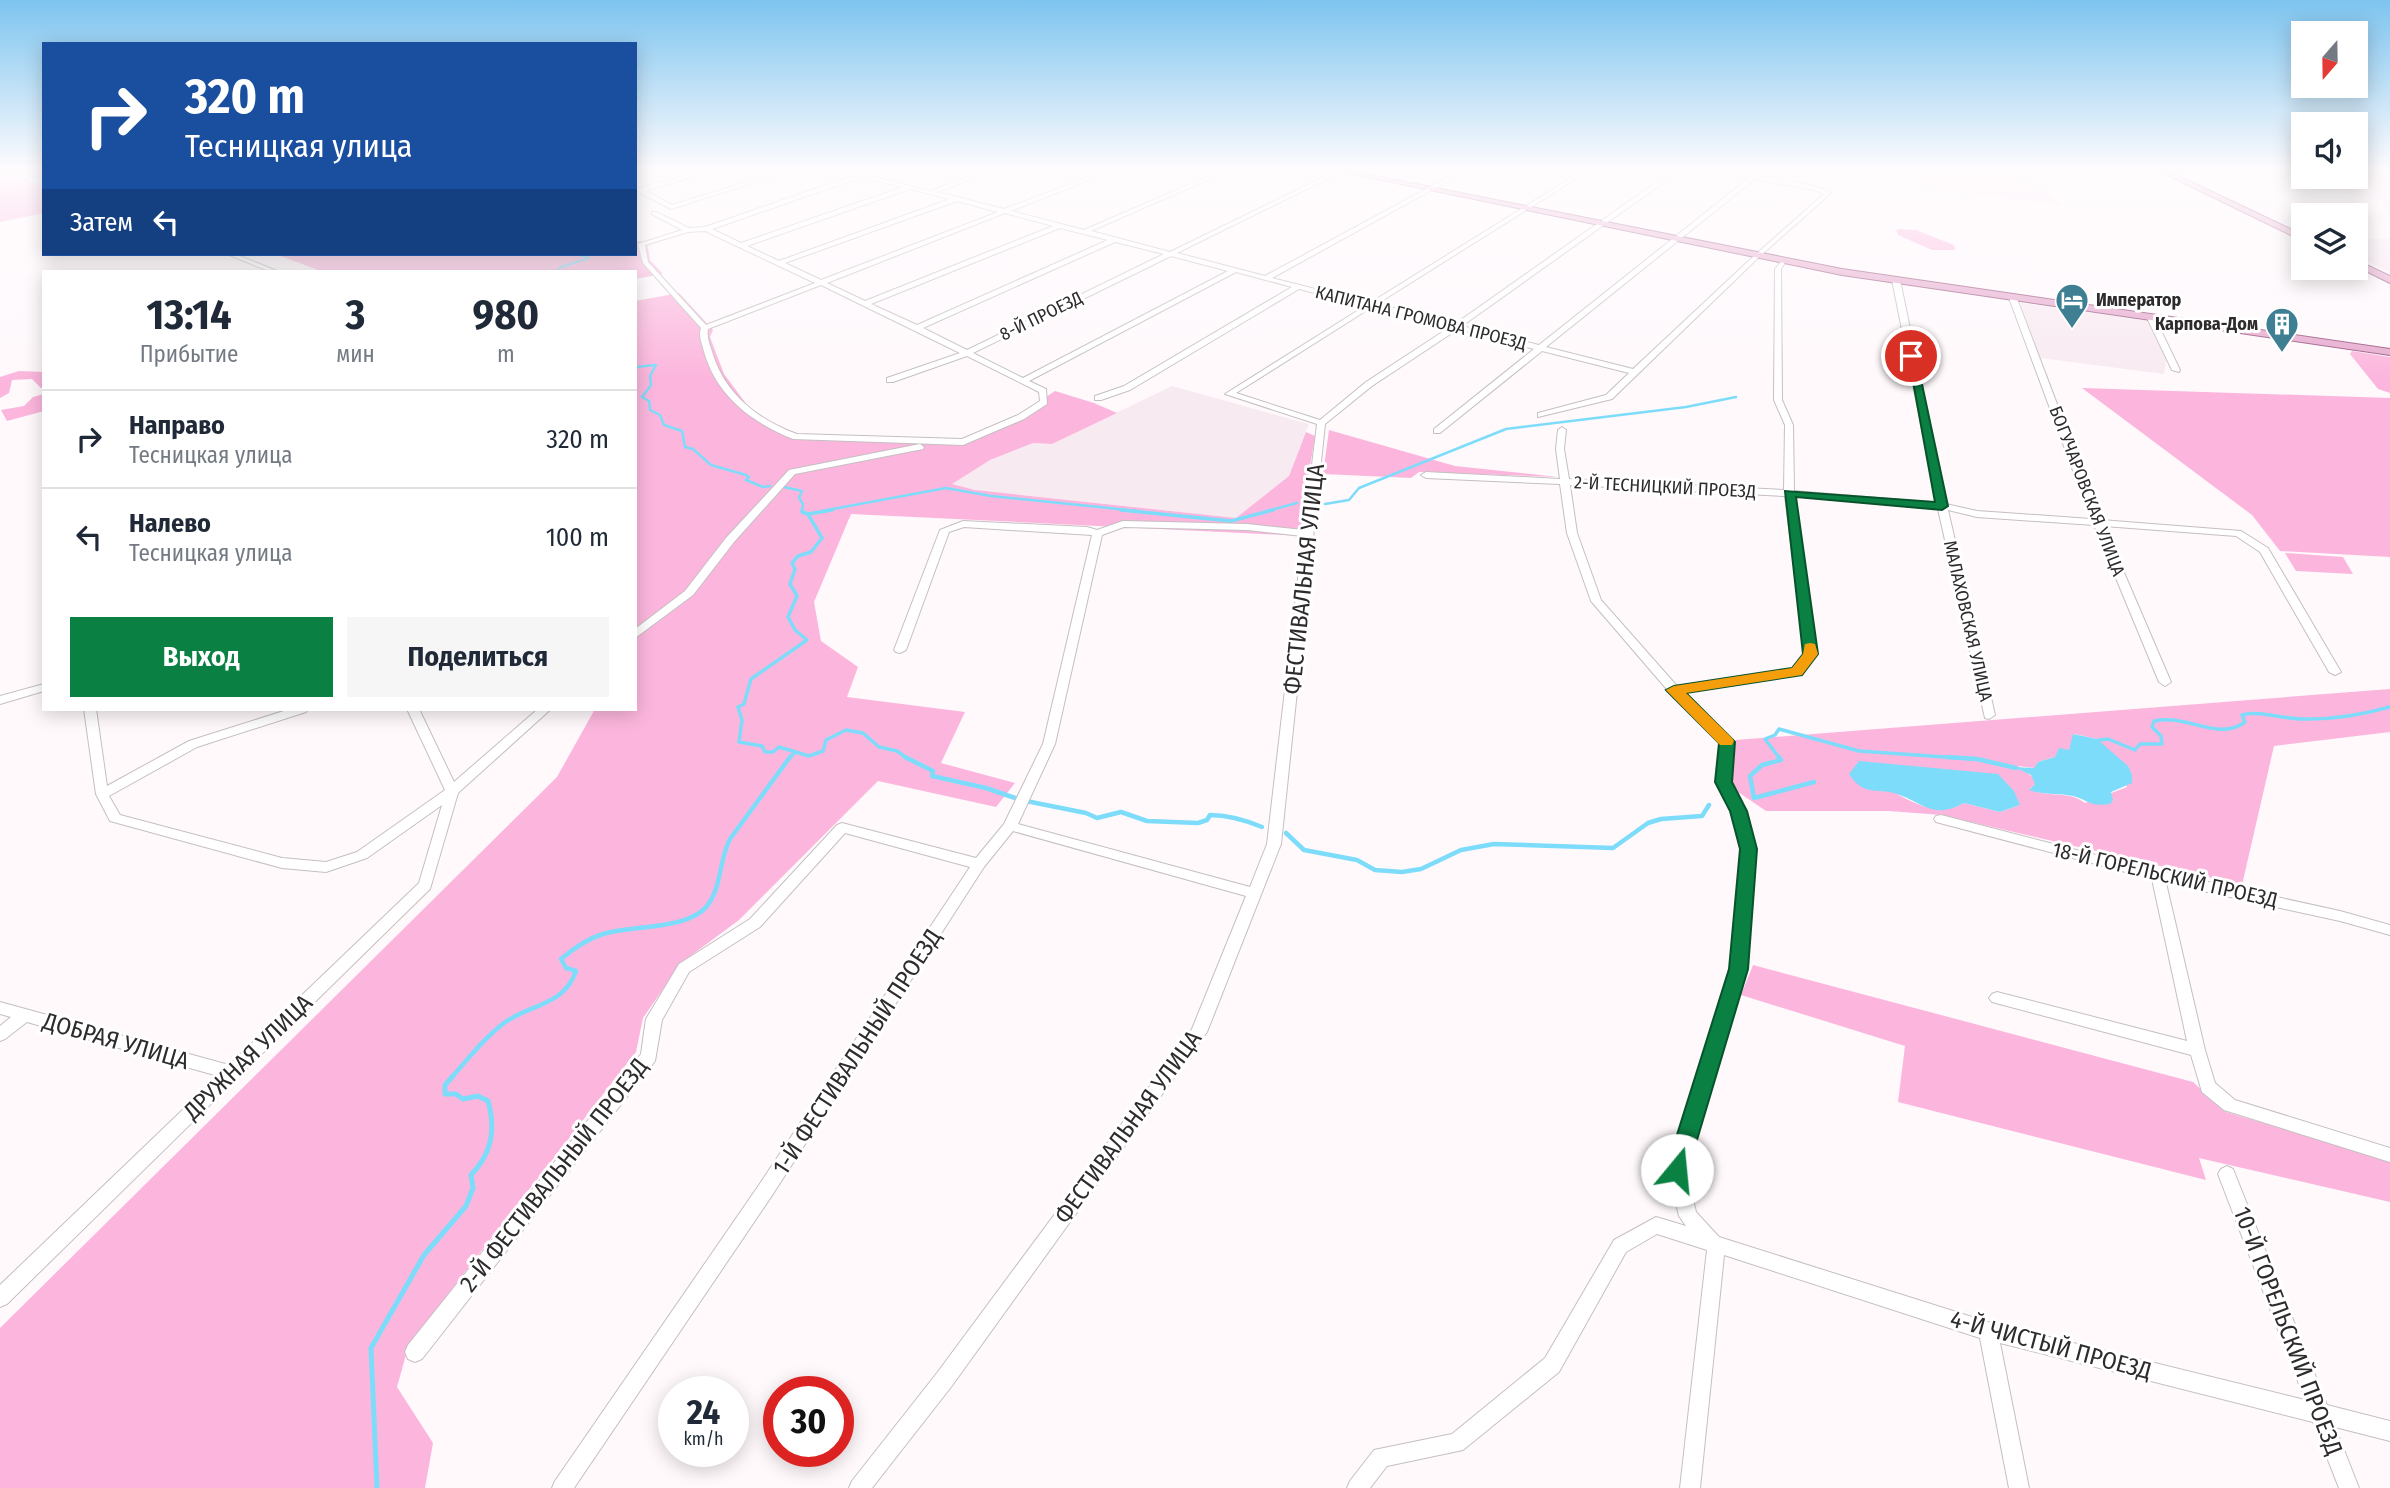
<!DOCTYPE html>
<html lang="ru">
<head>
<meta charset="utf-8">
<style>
  :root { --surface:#fff; --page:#f6f6f7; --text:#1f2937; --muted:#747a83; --line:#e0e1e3; --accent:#0b8043 }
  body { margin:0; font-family:"Fira Sans Condensed",sans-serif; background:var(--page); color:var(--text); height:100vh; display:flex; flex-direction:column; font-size:26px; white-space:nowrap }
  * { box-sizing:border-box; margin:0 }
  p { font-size:23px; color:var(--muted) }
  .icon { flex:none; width:38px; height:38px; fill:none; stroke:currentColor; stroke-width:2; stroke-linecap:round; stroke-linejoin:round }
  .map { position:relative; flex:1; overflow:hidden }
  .panel { position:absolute; left:42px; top:270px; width:595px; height:441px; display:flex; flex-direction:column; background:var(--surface); border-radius:0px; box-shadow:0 4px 18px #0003 }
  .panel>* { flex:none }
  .hud { position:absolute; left:42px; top:42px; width:595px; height:214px; border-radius:0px; box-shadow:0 4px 18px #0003; background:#1a4fa0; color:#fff; overflow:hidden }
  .needle { width:46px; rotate:200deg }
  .controls { position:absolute; left:2291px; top:21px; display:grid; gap:14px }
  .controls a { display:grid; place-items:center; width:77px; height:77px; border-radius:0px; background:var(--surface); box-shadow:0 4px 18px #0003; font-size:35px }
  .speed { position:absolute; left:658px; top:1376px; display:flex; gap:14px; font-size:35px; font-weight:700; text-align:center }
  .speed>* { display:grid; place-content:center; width:91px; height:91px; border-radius:50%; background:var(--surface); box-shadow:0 4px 18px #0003; line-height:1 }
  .speed small { font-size:18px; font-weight:400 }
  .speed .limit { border:10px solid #d22; background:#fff; color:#111 }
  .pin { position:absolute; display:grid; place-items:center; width:60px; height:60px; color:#fff; margin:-30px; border:4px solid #fff; border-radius:50%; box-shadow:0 2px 7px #0007 }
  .me { position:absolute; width:77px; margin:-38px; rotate:17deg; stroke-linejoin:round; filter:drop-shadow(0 0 5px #0008) }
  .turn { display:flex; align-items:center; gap:24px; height:147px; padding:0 28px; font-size:32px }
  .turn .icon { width:91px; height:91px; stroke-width:2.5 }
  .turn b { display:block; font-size:49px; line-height:60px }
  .then { display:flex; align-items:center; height:66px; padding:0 28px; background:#0003; gap:14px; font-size:26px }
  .eta { display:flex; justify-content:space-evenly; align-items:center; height:119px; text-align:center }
  .eta b { font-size:42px; font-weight:700; line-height:49px }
  .cta { display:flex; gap:14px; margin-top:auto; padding:14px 28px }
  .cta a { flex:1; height:80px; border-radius:0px; background:var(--accent); color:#fff; font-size:28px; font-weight:700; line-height:80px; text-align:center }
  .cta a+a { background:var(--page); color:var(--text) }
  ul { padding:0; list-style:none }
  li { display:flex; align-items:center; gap:21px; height:98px; padding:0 28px; border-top:2px solid var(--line) }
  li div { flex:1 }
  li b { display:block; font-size:26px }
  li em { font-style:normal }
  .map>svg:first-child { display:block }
  .built { fill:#f8eaf1 }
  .green { fill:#fcb6dd; fill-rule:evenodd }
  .water { fill:#7ddcfa }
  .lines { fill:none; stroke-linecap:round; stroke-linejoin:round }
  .stream-far4 { stroke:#7ddcfa; stroke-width:2 }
  .stream-far3 { stroke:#7ddcfa; stroke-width:2.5 }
  .stream-far2 { stroke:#7ddcfa; stroke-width:3.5 }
  .stream-far1 { stroke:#7ddcfa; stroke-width:4.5 }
  .stream { stroke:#7ddcfa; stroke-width:5 }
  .minor-casing { stroke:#c5bfc2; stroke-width:2 }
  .major-casing { stroke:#9b5880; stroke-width:2 }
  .minor { fill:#fff; fill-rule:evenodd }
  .major { fill:#e6aace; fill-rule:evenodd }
  .route { fill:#0b8043; stroke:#07532c; stroke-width:2 }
  .slow { fill:#f59e0b }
  .labels { text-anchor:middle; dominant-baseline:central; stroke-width:6; stroke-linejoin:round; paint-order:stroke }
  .far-poi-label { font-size:18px; font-weight:bold; fill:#2e2b2c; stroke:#fff; text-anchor:start }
  .far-street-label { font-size:18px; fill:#2e2b2c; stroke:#fff }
  .street-label { font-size:21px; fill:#2e2b2c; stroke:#fff }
  .near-street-label { font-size:24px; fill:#2e2b2c; stroke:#fff }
</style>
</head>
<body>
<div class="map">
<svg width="2390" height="1488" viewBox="0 0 2390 1488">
  <rect width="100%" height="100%" fill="#fff9fc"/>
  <!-- built -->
  <g class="built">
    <polygon points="1916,170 2007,170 2047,191 2064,206 1922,187 1910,172"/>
    <polygon points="2356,170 2390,170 2390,219 2382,200 2350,195 2308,177 2356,177"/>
    <polygon points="2390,238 2390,272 2356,256 2356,239"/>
    <polygon points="2020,303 2149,321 2166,360 2164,374 2040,358"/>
    <polygon points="1172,386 1309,424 1289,476 1236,518 975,490 951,484 990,460 1033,443 1052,444"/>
  </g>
  <!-- green -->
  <g class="green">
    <polygon points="0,170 44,170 44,213 0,222"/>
    <polygon points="1899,229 1916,230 1954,245 1955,250 1932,250 1898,235 1896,230"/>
    <polygon points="635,240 647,243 650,260 663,274 635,279 635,271 321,271 275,254 635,254"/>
    <polygon points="679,293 713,330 710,337 724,374 750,409 771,423 799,434 962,439 1017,416 1055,391 1094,403 1117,413 1052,444 1033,443 990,460 952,484 975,490 1236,518 1289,476 1306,432 1315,436 1302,515 1304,536 851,514 814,602 821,641 858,667 847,697 965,712 941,763 1015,783 996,807 878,781 739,920 681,963 643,1018 636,1052 409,1344 397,1387 433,1443 425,1488 0,1488 0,1328 557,777 595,709 635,709 635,301"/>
    <polygon points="2352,351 2390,357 2390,393 2378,389 2350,354"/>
    <polygon points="19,371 44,372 44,388 41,388 32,379 12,380 9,393 0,398 0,377"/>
    <polygon points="2082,388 2390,398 2390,557 2280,551 2252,515"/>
    <polygon points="44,394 44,411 7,421 1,410 24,406 33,397"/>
    <polygon points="1329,430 1455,466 1558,477 1419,472 1411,478 1323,474"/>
    <polygon points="2285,553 2343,557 2353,574 2296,571"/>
    <path d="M 2390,689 L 2390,732 L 2274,746 L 2242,885 L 1941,815 L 1889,811 L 1766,811 L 1738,792 L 1732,780 L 1736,740 ZM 2074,734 L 2097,739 L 2112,755 L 2127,787 L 2085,803 C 2069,790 2048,798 2030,789 L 2035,784 L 2035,779 L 2018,766 L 2035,768 L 2038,762 L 2055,757 L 2069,750 ZM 1897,794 L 2020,805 L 2000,812 L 1964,803 C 1940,816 1919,806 1897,794 Z"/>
    <polygon points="1753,965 2193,1082 2226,1112 2390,1161 2390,1202 2199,1158 2206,1180 1898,1102 1905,1046 1741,995"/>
  </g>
  <!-- water -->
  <g class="water">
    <path d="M 2073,734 L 2097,739 L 2128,766 L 2132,775 L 2132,783 L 2111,792 L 2113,800 L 2110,804 C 2090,807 2090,801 2073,796 C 2059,793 2043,795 2029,790 L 2035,784 L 2031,775 L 2014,767 L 2034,768 L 2038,762 L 2055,757 L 2059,748 L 2069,750 Z"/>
    <path d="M 1859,761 L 1998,774 L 2014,791 L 2020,805 L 2000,812 L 1964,803 C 1933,820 1924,803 1897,794 C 1875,787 1864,797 1849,774 Z"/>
  </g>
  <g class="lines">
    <!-- stream-far4 -->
    <polyline class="stream-far4" points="557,271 561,267 589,258 575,254"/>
    <!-- stream-far3 -->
    <g class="stream-far3">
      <polyline points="635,367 656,365 650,376 651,385 642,397 649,401 650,410 660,415 664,425 682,431 685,447 693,449 711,465 746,475 749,477 746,480 763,487 770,486"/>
      <polyline points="784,487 802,491 799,498 803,504 802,511"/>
      <polyline points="1325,504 1349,500 1359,488 1506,429 1686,407 1736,397"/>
      <polyline points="822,511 946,488 991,496 1138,511"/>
      <polyline points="1267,511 1297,503"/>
    </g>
    <!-- stream-far2 -->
    <g class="stream-far2">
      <polyline points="802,510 802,512 808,514 822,538 811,552 798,556 792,563 795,569 790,584 797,596 788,617 795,630 807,640 751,679 744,704 738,707 742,720 739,742 762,746 765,752 773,752 779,747 809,756 823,751 826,740 846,730 863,733 879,747 897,751 908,759"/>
      <polyline points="1121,510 1231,521 1273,510"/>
      <polyline points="808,514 832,510"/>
      <path d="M 2093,741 L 2108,739 L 2135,750 L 2140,744 L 2162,744 L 2161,736 L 2152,727 L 2154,721 C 2189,714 2218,742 2245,722 L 2242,715 C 2256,710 2286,719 2302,719 C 2332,720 2361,715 2390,707"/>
      <polyline points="789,759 795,752"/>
      <polyline points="1780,759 1765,739 1775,735 1779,729 1859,751 1973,759"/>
    </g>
    <!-- stream-far1 -->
    <g class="stream-far1">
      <polyline points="905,757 933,771 932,776 986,788 1018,799"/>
      <polyline points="1779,757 1781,760 1762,765 1750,776 1754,798 1814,782"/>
      <polyline points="1947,757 1977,759 2016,768"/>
      <path d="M 1026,801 L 1086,813 L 1097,818 L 1121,812 L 1147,821 L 1198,823 L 1207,820 L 1210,815 C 1229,815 1245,820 1262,827"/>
      <polyline points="1286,833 1304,850 1357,860 1375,870 1402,872 1421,869 1461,850 1494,844 1613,848 1648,823 1661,819 1702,816 1709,805"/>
      <path d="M 451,1078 C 468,1059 484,1038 504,1023 C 530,1004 564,1006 576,971 L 566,968 L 561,959 C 574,948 587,939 603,934 C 631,925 688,930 707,906 C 722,887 719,859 730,839 L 790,757"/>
    </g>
    <!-- stream -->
    <path class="stream" d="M 377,1488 L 371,1348 L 424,1255 L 466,1206 L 473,1188 L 471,1175 C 492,1153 496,1130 488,1101 L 478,1096 L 463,1099 L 456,1094 L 445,1094 L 445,1085 L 453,1076"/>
    <defs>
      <g id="minor">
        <polygon points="0,170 8,170 44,181 44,185"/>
        <polygon points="706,170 714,170 646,191 672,205 786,170 794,170 671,209 640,193 635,193 635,189"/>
        <path d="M 839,170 L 847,170 L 861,173 L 879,170 L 868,175 L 930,191 L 989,170 L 996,170 L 937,192 L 1004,209 L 1107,170 L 1114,170 L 1011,211 L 1084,230 L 1223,170 L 1230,170 L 1091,231 L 1170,252 L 1338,170 L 1345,170 L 1177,253 L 1265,276 L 1461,170 L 1468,170 L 1272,278 L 1370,303 L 1584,170 L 1590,170 L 1377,304 L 1455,324 L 1648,188 L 1675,170 L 1681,170 L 1462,326 L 1539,345 L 1749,178 L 1714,170 C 1737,170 1813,182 1831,193 L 1759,257 L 1612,399 L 1538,417 L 1538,413 L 1606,395 L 1629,373 L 1542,351 L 1440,433 L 1434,433 L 1434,429 L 1534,349 L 1458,329 L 1372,386 L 1325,424 L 1281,844 L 1207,1032 L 951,1387 L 872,1488 L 849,1488 L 852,1481 L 937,1373 L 1192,1029 L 1246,896 L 1013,831 L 984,867 L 771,1197 L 574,1488 L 552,1488 L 555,1481 L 759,1185 L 970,867 L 845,833 L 760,927 L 689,972 L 662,1020 L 655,1061 L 422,1359 L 415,1362 L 408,1359 L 405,1352 L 408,1345 L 641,1054 L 646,1019 L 679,964 L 750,919 L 837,825 L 842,823 L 976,858 L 1004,824 L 1043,744 L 1092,535 L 964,527 L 949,532 L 906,650 L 900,653 L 896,652 L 894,650 L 940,530 L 963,521 L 1087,527 L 1097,530 L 1123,521 L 1247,524 L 1304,530 L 1317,424 L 1225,394 L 1365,306 L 1299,289 L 1130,390 L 1101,400 L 1095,400 L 1095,396 L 1124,386 L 1292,287 L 1236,272 L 1029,381 L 1046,389 L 1047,404 L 1024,419 L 963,445 L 793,439 C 753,423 718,397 705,355 C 703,346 698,337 701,328 L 643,263 L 638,244 L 682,230 L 652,214 L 652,212 L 656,212 L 689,228 L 705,227 L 855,175 ZM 862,177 L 903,187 L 741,243 L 712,229 ZM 1755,179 L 1814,190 L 1824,194 L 1755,255 L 1633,369 L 1546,347 ZM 910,189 L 950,199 L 779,261 L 747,246 ZM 957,201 L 998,212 L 821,280 L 785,263 ZM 1005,213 L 1053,226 L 865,301 L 827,283 ZM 1060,228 L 1108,240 L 917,325 L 871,304 ZM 705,231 L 815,283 L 706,325 L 648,262 L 645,245 L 688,232 ZM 1115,242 L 1164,254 L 967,350 L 923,328 ZM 1171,256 L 1228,271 L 1023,378 L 973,353 ZM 821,285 L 960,353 L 887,378 L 887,382 L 893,382 L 967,356 L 1039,392 L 1040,401 L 1018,415 L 962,439 L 797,434 C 759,420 726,395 713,355 C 711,347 706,338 708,329 ZM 1372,307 L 1450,327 L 1366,382 L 1320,420 L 1236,393 ZM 1124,527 L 1247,530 L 1303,536 L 1267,844 L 1250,887 L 1018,824 L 1055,744 L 1102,535 Z"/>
        <polygon points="227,254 235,254 277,271 268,271"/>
        <path d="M 1783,259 L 1786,261 L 1781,269 L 1782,400 L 1793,425 L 1794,491 L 1937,503 L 1892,280 L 1896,278 L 1900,280 L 1946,504 L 1977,511 L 2091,519 L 2009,298 L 2016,296 L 2101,520 L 2241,531 L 2268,548 L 2341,672 L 2335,675 L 2329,672 L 2260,552 L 2236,536 L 2104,526 L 2171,682 L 2165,686 L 2159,682 L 2094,525 L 1977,517 L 1948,510 L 1995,715 L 1989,719 L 1985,718 L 1938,509 L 1794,496 L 1817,654 L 1801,674 L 1683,692 L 1733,742 L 1730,782 L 1745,811 L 1755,849 L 1746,969 L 1686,1170 L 1696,1212 L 1719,1237 L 1988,1322 L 2305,1400 L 2218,1174 L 2221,1169 L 2227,1166 L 2233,1169 L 2327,1405 L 2390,1421 L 2390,1441 L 2335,1427 L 2359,1488 L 2339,1488 L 2313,1422 L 2000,1343 L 2029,1488 L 2009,1488 L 1980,1338 L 1724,1255 L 1700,1488 L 1680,1488 L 1707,1250 L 1657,1234 L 1626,1252 L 1559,1372 L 1463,1450 L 1387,1466 L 1370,1488 L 1347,1488 L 1350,1481 L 1374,1450 L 1452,1434 L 1545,1358 L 1614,1240 L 1656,1217 L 1686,1226 L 1679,1216 L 1668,1170 L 1732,969 L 1741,849 L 1731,811 L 1718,782 L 1721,743 L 1670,693 L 1591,601 L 1567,533 L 1560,484 L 1426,478 L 1421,475 L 1426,472 L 1560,479 L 1556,449 L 1558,430 L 1562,427 L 1566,430 L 1564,449 L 1569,479 L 1784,490 L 1785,425 L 1774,400 L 1775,269 ZM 1570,485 L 1785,496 L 1805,654 L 1793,669 L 1677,686 L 1601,600 L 1577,533 Z"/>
        <polygon points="2148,316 2155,318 2180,370 2179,372 2172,370 2147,318"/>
        <polygon points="920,444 924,447 923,449 795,474 734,542 693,595 635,638 635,629 685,591 726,538 789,470"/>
        <polygon points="44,684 44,691 0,704 0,696"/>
        <polygon points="84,709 96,709 107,786 189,741 290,709 308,709 306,712 197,747 109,796 120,815 282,858 326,862 357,852 445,790 407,709 419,709 454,782 538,709 551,709 458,793 430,889 7,1304 0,1307 0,1285 218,1076 27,1022 5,1039 0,1041 0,1026 11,1017 0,1014 0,1002 229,1065 419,883 442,805 367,858 326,872 282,868 110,821 96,794"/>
        <polygon points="1941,815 2158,871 2340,911 2390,925 2390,935 2340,921 2166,883 2205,1050 2215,1083 2235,1100 2390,1148 2390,1162 2224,1110 2202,1092 2191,1055 1992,1002 1989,998 1992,994 1997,992 2187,1041 2152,879 1936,822 1934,819 1936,816"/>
      </g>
      <g id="major">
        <polygon points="1333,170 1346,170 1842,269 2390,349 2390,355 1842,275"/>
        <polygon points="2157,170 2166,170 2303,235 2303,241"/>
        <polygon points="2356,260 2390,276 2390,283 2356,266"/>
      </g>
    </defs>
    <!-- minor casing -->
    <use href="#minor" class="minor-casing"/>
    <!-- major casing -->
    <use href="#major" class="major-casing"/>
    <!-- minor -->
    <use href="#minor" class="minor"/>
    <!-- major -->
    <use href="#major" class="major"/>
  </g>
  <!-- sky -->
  <linearGradient id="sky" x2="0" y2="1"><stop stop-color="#7dc4ef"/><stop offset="0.45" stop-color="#fffcfe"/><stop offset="1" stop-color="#fffcfe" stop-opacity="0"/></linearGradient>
  <rect width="2390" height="378" fill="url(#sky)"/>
  <!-- route -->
  <polygon class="route" points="1908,354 1916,356 1948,506 1942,510 1796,497 1818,654 1802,675 1686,693 1735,742 1732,782 1747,811 1757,849 1748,969 1688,1170 1685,1177 1677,1180 1670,1177 1666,1170 1729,969 1740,849 1730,811 1715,782 1719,743 1666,690 1674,686 1792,668 1803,654 1785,491 1935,502"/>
  <!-- slow -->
  <polygon class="slow" points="1810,643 1815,644 1818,654 1802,675 1686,693 1732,738 1734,741 1732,745 1720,745 1666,690 1674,686 1792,668 1803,654 1805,644"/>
  <!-- icons -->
  <defs>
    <symbol id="hotel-pin" viewBox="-11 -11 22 30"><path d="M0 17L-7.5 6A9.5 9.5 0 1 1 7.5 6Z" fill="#3f7f93" stroke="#fff"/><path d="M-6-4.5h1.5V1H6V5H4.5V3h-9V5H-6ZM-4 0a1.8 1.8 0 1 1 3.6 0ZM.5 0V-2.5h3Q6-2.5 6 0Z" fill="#fff"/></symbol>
    <symbol id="building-pin" viewBox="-11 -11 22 30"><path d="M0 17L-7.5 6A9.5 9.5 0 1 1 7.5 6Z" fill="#3f7f93" stroke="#fff"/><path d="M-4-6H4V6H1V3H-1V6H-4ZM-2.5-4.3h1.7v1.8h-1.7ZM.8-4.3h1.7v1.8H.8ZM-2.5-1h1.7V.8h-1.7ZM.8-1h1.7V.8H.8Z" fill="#fff"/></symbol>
  </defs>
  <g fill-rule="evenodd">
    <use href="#hotel-pin" x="2053" y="281" width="38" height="52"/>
    <use href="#building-pin" x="2263" y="305" width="38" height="52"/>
  </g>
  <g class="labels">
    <!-- far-poi labels -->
    <g class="far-poi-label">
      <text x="2096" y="300">Император</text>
      <text x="2258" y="324" text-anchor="end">Карпова-Дом</text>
    </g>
    <!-- far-street labels -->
    <g class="far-street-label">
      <text transform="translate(1041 316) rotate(-26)">8-Й ПРОЕЗД</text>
      <text transform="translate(1421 318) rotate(14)">КАПИТАНА ГРОМОВА ПРОЕЗД</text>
      <text transform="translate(1665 487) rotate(3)">2-Й ТЕСНИЦКИЙ ПРОЕЗД</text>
      <text transform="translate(2087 491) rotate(69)">БОГУЧАРОВСКАЯ УЛИЦА</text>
      <text transform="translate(1968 621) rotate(77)">МАЛАХОВСКАЯ УЛИЦА</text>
    </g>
    <!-- street labels -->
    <g class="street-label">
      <text transform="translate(2165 875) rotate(13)">18-Й ГОРЕЛЬСКИЙ ПРОЕЗД</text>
    </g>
    <!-- near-street labels -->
    <g class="near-street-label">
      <text transform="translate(1304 579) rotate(-84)">ФЕСТИВАЛЬНАЯ УЛИЦА</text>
      <text transform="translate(116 1041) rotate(16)">ДОБРАЯ УЛИЦА</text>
      <text transform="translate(857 1052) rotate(-57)">1-Й ФЕСТИВАЛЬНЫЙ ПРОЕЗД</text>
      <text transform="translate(248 1057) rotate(-44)">ДРУЖНАЯ УЛИЦА</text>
      <text transform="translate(1128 1127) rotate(-54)">ФЕСТИВАЛЬНАЯ УЛИЦА</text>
      <text transform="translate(554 1175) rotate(-52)">2-Й ФЕСТИВАЛЬНЫЙ ПРОЕЗД</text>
      <text transform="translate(2288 1331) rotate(69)">10-Й ГОРЕЛЬСКИЙ ПРОЕЗД</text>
      <text transform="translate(2051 1345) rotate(15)">4-Й ЧИСТЫЙ ПРОЕЗД</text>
    </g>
  </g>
</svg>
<div class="controls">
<a><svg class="needle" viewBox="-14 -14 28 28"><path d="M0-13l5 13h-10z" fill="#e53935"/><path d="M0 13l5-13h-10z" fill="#747a83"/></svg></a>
<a><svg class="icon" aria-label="sound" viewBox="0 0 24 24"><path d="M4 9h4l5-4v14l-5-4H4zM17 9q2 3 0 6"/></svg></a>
<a><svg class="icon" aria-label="layers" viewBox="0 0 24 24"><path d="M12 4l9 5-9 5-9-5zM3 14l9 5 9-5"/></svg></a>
</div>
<div class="speed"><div>24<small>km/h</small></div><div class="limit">30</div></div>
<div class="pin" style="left:1911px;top:356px;background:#d93025"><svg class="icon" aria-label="arrive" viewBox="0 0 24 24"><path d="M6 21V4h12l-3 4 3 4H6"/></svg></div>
<svg class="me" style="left:1677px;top:1170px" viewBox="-20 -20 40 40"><circle r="19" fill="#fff"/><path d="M0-13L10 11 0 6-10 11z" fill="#0b8043"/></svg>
<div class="hud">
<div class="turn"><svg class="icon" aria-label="right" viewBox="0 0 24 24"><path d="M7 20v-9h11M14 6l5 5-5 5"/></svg><div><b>320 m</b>Тесницкая улица</div></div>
<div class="then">Затем<svg class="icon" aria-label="left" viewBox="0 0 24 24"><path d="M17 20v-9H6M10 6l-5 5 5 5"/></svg></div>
</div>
<section class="panel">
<div class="eta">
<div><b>13:14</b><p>Прибытие</p></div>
<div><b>3</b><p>мин</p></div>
<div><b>980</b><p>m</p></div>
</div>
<ul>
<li><svg class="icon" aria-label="right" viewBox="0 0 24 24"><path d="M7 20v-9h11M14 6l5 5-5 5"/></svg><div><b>Направо</b><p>Тесницкая улица</p></div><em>320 m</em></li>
<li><svg class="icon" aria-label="left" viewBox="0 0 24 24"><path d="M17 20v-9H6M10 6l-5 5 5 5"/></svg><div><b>Налево</b><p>Тесницкая улица</p></div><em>100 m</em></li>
</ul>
<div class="cta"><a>Выход</a><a>Поделиться</a></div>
</section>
</div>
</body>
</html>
